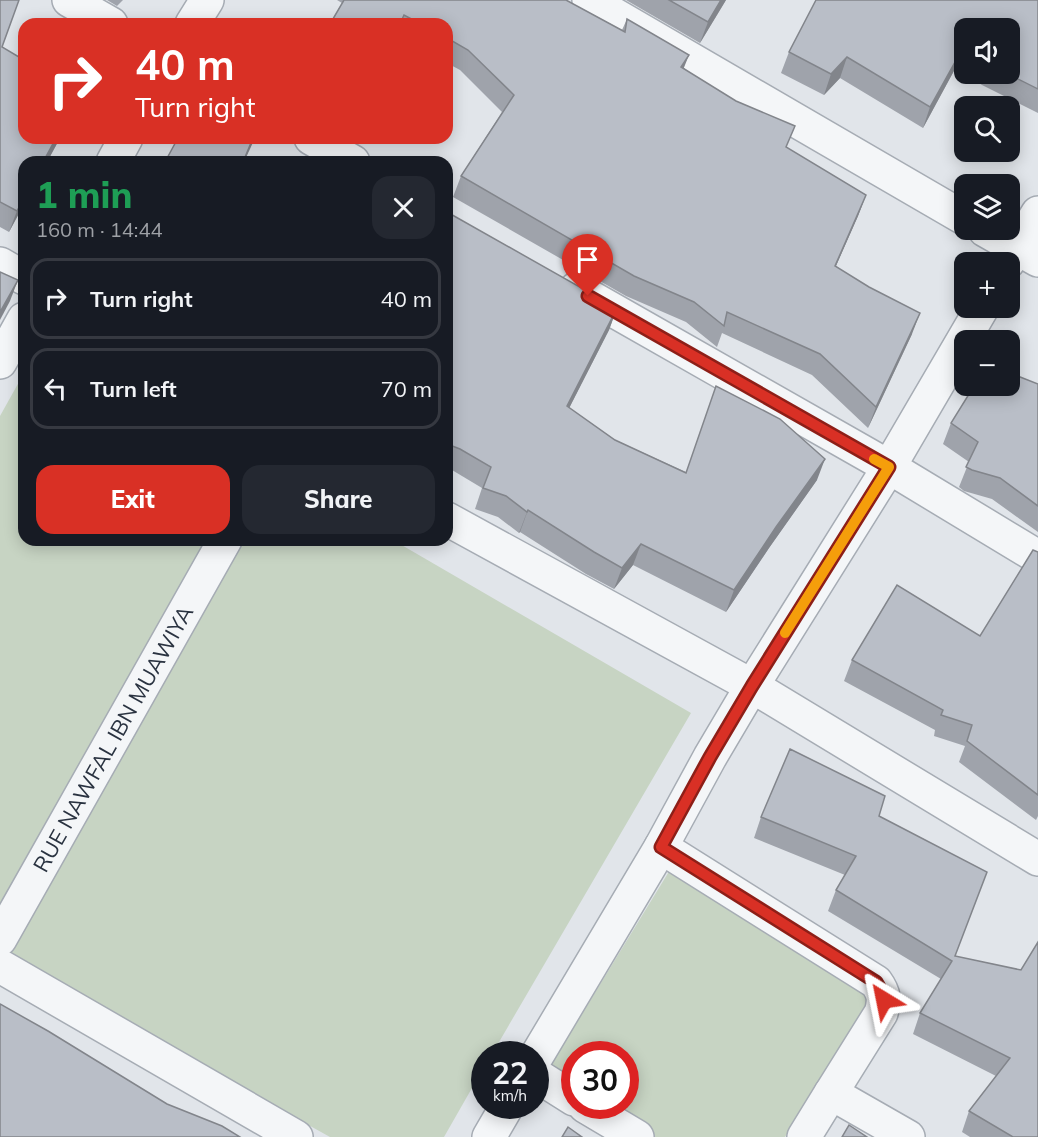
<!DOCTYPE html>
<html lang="en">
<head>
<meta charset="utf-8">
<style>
  :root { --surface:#171b24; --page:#242831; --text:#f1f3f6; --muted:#9ea1a6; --line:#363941; --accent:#d93025 }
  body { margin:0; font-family:Mulish,sans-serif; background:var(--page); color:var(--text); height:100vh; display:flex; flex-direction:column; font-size:22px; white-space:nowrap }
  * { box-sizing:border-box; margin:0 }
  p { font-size:20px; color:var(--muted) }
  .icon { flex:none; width:33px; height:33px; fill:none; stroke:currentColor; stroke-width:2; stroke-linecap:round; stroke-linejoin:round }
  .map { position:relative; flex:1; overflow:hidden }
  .sheet { position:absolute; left:18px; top:156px; width:435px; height:390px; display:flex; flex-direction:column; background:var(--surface); border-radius:18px; box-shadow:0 3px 15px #0003 }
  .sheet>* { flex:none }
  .top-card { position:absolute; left:18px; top:18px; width:435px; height:126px; border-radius:18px; box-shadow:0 3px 15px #0003; background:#d93025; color:#fff; overflow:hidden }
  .controls { position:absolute; left:954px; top:18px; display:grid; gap:12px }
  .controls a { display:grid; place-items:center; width:66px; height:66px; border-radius:12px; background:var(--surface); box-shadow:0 3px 15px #0003; font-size:30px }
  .speed { position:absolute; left:471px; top:1041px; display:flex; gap:12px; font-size:30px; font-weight:700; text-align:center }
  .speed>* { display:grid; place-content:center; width:78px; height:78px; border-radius:50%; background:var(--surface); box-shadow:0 3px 15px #0003; line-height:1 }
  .speed small { font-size:15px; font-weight:400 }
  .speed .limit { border:9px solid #d22; background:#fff; color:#111 }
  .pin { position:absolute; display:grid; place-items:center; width:51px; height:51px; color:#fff; margin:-62px -26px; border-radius:50% 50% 50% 0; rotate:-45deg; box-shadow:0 0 6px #0007 }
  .pin .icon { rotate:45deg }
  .me { position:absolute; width:66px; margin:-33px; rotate:325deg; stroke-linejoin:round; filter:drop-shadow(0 0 4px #0008) }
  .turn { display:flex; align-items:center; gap:21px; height:126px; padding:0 18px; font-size:27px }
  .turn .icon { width:78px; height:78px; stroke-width:2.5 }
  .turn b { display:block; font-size:42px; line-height:51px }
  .round { display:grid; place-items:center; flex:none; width:63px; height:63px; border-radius:18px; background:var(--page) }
  .overview { display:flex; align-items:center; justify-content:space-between; height:102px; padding:0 18px }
  h1 { font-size:36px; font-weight:800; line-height:45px; color:#1e9e55 }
  .action { display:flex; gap:12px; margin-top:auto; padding:12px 18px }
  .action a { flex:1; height:69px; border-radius:18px; background:var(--accent); color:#fff; font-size:24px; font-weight:800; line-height:69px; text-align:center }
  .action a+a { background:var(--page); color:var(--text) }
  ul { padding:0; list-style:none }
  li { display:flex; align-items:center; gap:18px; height:81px; margin:0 12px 9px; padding:0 6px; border:3px solid var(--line); border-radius:18px }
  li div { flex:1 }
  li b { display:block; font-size:22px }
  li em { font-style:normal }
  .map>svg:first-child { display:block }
  .green { fill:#c7d4c3 }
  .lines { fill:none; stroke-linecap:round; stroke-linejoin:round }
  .minor-casing { stroke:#a6acb4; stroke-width:36 }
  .minor { stroke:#f4f6f8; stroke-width:33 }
  .wall { fill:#9fa3ab }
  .shaded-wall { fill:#82858b }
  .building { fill:#b9bec7; stroke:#82858b; stroke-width:1.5 }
  .route-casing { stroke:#8d1f18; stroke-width:15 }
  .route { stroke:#d93025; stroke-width:10 }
  .slow { stroke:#f59e0b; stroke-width:10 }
  .labels { text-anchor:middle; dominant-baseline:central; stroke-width:6; stroke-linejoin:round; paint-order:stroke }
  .street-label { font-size:22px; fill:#2a3341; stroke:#f1f4f7 }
</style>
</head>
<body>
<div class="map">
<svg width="1038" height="1137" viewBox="0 0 1038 1137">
  <rect width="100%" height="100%" fill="#e1e5ea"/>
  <!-- green -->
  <g class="green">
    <polygon points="24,373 24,540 393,540 691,713 492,1054 484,1054 484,1067 444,1137 330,1137 0,954 0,416"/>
    <polygon points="673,865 877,988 785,1137 646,1137 593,1106 626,1106 626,1054 574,1054 574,1094 544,1076"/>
  </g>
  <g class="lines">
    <defs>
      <g id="minor">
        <polyline points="69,0 111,24"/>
        <polyline points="589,0 964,218"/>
        <polyline points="192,24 207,0"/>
        <polyline points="311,138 353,162"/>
        <polyline points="113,162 126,138"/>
        <polyline points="985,230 1038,260"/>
        <polyline points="1008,262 1038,213"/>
        <polyline points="0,264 24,278"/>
        <polyline points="576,289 889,467 1038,557"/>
        <polyline points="0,362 24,319"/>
        <polyline points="447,519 752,686 1038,859"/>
        <path d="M 661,847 L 876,982 C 884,993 885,1000 881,1013 L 831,1093 L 908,1137"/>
        <path id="s1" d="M 0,939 L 225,540"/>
        <polyline points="0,966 296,1137"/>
        <polyline points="536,1057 661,847 710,757 752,686 889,467 982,308"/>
        <polyline points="536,1075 574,1099"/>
        <polyline points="585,1106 637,1137"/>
        <polyline points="489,1137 507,1106"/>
        <polyline points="804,1137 831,1093"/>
      </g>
    </defs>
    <!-- minor casing -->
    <use href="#minor" class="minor-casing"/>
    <!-- minor -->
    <use href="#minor" class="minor"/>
  </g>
  <!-- wall -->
  <g class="wall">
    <polygon points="0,0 2,47 24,138 60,138 47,162 24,162 24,204 9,232 0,227"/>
    <polygon points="107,0 123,0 117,6"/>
    <polygon points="337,0 566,0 622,30 627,19 684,68 787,148 866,195 858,216 836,266 912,334 868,428 812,375 722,333 717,347 686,322 626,296 453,197 461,176 502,112 460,70 447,63 447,24 330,24 342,3"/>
    <polygon points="626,0 726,0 700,43"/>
    <polygon points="1038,0 1038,113 982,85 966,74 1010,74 964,28 964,73 956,67 923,128 840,78 824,95 781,73 789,52"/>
    <polygon points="447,212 617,308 609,330 569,408 615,440 686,472 817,480 769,548 726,612 633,565 614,589 586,574 520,532 519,533 498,517 475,509 482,488 452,470 447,468"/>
    <polygon points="1038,384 1038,532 992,499 964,491 959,487 969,462 943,444 951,423"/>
    <polygon points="1038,552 1038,816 1036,820 959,762 965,746 934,736 935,730 844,681 852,660 980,636"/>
    <polygon points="879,816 955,956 1021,970 1038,1137 970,1137 962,1132 969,1111 996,1076 913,1034 920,1013 941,979 828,911 836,890 845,875 754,838 761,817"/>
  </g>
  <!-- shaded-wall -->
  <g class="shaded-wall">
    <polygon points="721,0 726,0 700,43 708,22"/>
    <polygon points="964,46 956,67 923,128 930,107"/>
    <polygon points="689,55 681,75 681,67"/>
    <polygon points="847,57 840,78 824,95 831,74"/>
    <polygon points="56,138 60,138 47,162 43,162"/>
    <polygon points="253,138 255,138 244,162 243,162"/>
    <polygon points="866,195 858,216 827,286 835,266"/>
    <polygon points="24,198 24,204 9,232 17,211"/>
    <polygon points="18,280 10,301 0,320 0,312"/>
    <polygon points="617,308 609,330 559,428 567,406"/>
    <polygon points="920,313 912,334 868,428 876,407"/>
    <polygon points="825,459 817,480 769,548 726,612 734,590 776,527"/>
    <polygon points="528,510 520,532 519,533 527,512"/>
    <polygon points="641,544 633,565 614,589 622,568"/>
  </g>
  <!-- building -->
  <g class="building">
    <polygon points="0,0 19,0 2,47 24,60 24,138 56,138 43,162 24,162 24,198 17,211 0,202"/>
    <polygon points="344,0 566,0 625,32 627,19 689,55 681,67 736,101 795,126 786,147 866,195 835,266 869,287 920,313 876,407 820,354 727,312 724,326 694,302 634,276 461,176 514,95 468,50 447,38 447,24 421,24 404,15 400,24 330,24"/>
    <polygon points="669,0 721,0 708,22"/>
    <polygon points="816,0 1038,0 1038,89 1008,74 1010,74 1010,28 964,28 964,47 964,46 930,107 847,57 831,74 789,52"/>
    <polygon points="178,138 253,138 243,162 165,162"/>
    <polygon points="447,212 617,308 567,406 615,440 686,473 716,386 780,419 825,459 776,527 734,590 641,544 622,568 594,552 528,510 527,512 506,496 483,488 491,467 460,449 447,444"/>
    <polygon points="0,272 18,280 0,312"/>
    <polygon points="1010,373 1038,384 1038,506 1000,478 972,470 966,467 978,442 951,423 974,386 1010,386"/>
    <polygon points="1033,550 1038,552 1038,795 967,741 972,725 941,715 943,710 852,660 897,585 980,636"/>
    <polygon points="790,749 885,796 879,816 987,872 955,956 1021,970 1038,942 1038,1137 1013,1137 969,1111 1010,1058 920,1013 952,961 836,890 856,856 761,817"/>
    <polygon points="0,1004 48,1031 167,1104 222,1126 240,1137 0,1137"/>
    <polygon points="849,1125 867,1137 842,1137"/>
    <polygon points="568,1127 582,1137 562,1137"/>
  </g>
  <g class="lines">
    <defs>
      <polyline id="route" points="588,296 889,467 752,686 710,757 661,847 876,982 883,994 884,1000"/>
    </defs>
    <!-- route casing -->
    <use href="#route" class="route-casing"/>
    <!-- route -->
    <use href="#route" class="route"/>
    <!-- slow -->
    <polyline class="slow" points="785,633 889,467 874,459"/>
  </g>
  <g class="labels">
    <!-- street labels -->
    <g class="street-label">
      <text stroke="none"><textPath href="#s1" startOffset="230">RUE NAWFAL IBN MUAWIYA</textPath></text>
    </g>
  </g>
</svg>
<div class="controls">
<a><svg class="icon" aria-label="sound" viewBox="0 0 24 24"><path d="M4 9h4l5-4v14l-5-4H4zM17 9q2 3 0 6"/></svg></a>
<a><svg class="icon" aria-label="search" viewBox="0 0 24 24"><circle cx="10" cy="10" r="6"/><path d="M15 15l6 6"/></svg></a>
<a><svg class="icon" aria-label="layers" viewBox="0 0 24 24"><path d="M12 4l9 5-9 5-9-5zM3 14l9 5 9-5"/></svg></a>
<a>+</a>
<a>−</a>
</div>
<div class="speed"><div>22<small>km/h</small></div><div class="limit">30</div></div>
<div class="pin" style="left:588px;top:296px;background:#d93025"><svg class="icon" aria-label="arrive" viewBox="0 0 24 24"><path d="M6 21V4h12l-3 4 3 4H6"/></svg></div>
<svg class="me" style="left:884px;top:1000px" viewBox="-20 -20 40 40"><path d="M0-17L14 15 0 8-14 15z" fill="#d93025" stroke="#fff" stroke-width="4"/></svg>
<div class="top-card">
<div class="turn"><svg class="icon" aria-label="right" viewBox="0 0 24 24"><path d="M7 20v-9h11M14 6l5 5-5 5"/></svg><div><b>40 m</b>Turn right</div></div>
</div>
<section class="sheet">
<div class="overview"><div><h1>1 min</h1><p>160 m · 14:44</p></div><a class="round"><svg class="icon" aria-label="close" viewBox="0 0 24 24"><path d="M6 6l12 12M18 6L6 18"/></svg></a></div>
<ul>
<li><svg class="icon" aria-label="right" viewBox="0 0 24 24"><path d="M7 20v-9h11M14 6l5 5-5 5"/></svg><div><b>Turn right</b></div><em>40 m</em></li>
<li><svg class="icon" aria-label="left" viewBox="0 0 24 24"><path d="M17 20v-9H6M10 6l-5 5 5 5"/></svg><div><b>Turn left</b></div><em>70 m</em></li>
</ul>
<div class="action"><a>Exit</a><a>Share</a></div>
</section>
</div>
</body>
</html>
